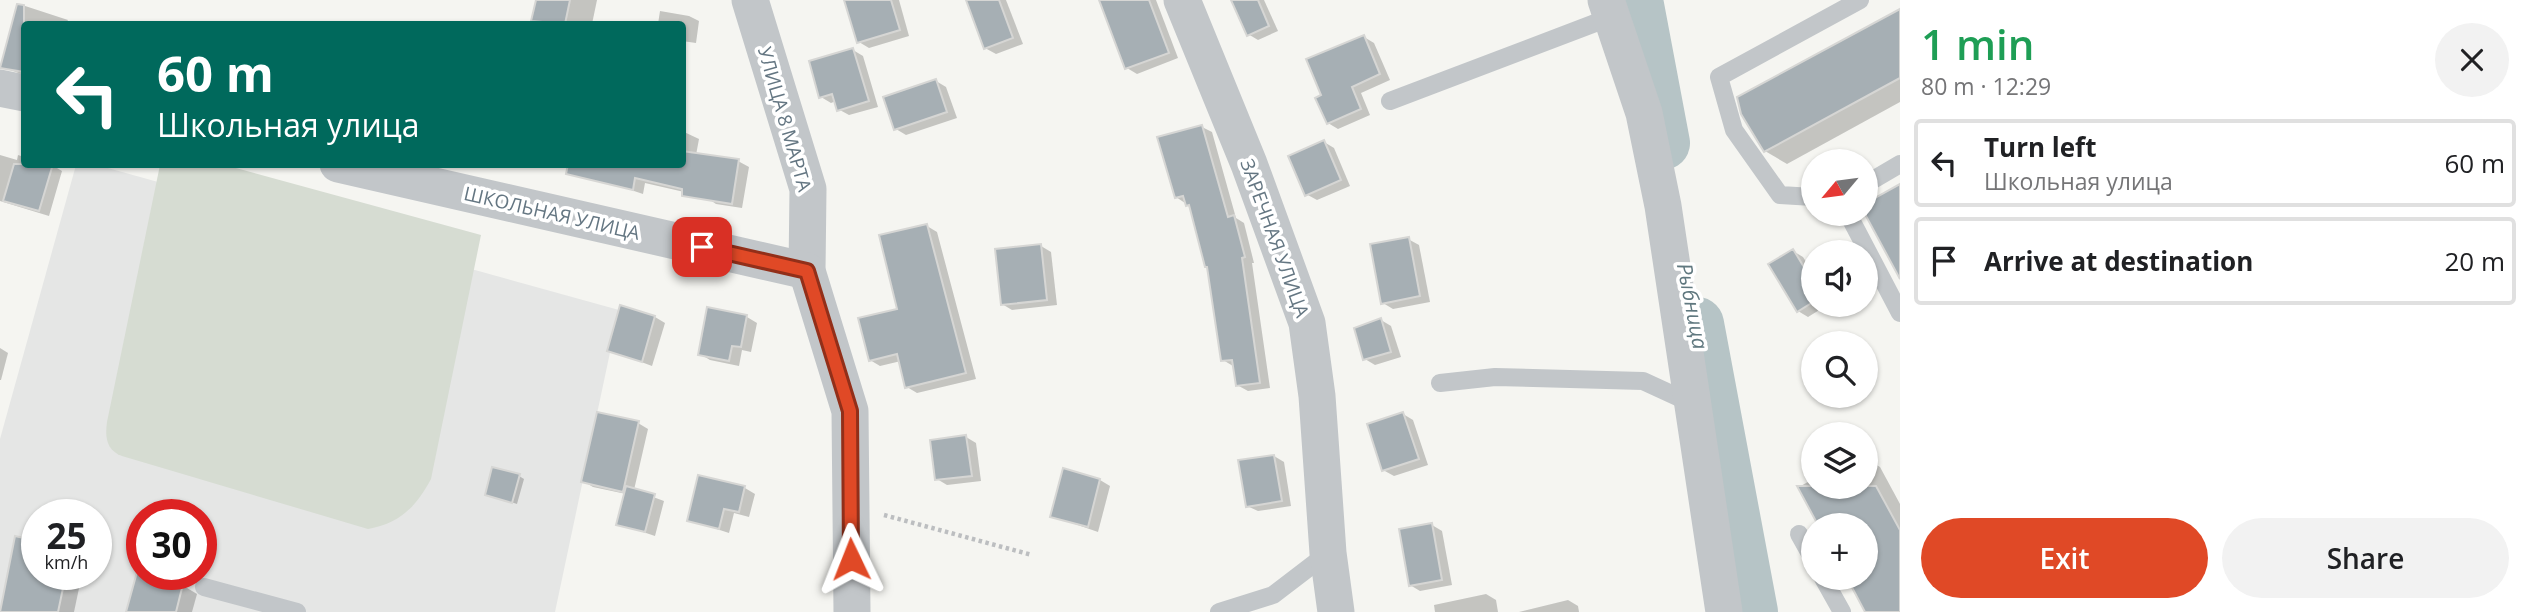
<!DOCTYPE html>
<html lang="en">
<head>
<meta charset="utf-8">
<style>
  :root { --surface:#fff; --page:#f2f2f2; --text:#202124; --muted:#757577; --line:#e0e0e0; --accent:#e04926 }
  body { margin:0; font-family:"Open Sans",sans-serif; background:var(--page); color:var(--text); height:100vh; display:flex; flex-direction:column; font-size:26px; white-space:nowrap }
  * { box-sizing:border-box; margin:0 }
  p { font-size:23px; color:var(--muted) }
  .icon { flex:none; width:38px; height:38px; fill:none; stroke:currentColor; stroke-width:2; stroke-linecap:round; stroke-linejoin:round }
  .map { position:relative; flex:1; overflow:hidden }
  .sheet { display:flex; flex-direction:column; background:var(--surface); width:630px }
  .sheet>* { flex:none }
  .top-card { position:absolute; left:21px; top:21px; width:665px; height:147px; border-radius:7px; box-shadow:0 2px 5px #0004; background:#00695c; color:#fff; overflow:hidden }
  .needle { width:46px; rotate:241deg }
  .controls { position:absolute; left:1801px; top:149px; display:grid; gap:14px }
  .controls a { display:grid; place-items:center; width:77px; height:77px; border-radius:50%; background:var(--surface); box-shadow:0 2px 5px #0004; font-size:35px }
  .speed { position:absolute; left:21px; top:499px; display:flex; gap:14px; font-size:35px; font-weight:700; text-align:center }
  .speed>* { display:grid; place-content:center; width:91px; height:91px; border-radius:50%; background:var(--surface); box-shadow:0 2px 5px #0004; line-height:1 }
  .speed small { font-size:18px; font-weight:400 }
  .speed .limit { border:10px solid #d22; background:#fff; color:#111 }
  .pin { position:absolute; display:grid; place-items:center; width:60px; height:60px; color:#fff; margin:-30px; border-radius:14px; box-shadow:0 4px 10px #0006 }
  .me { position:absolute; width:77px; margin:-38px; rotate:358deg; stroke-linejoin:round; filter:drop-shadow(0 0 5px #0008) }
  .turn { display:flex; align-items:center; gap:24px; height:147px; padding:0 21px; font-size:32px }
  .turn .icon { width:91px; height:91px; stroke-width:2.5 }
  .turn b { display:block; font-size:49px; line-height:60px }
  .round { display:grid; place-items:center; flex:none; width:74px; height:74px; border-radius:37px; background:var(--page) }
  .overview { display:flex; align-items:center; justify-content:space-between; height:119px; padding:0 21px }
  h1 { font-size:42px; font-weight:600; line-height:52px; color:#1e9e55 }
  .primary-button { display:flex; gap:14px; margin-top:auto; padding:14px 21px }
  .primary-button a { flex:1; height:80px; border-radius:42px; background:var(--accent); color:#fff; font-size:28px; font-weight:600; line-height:80px; text-align:center }
  .primary-button a+a { background:var(--page); color:var(--text) }
  ul { padding:0; list-style:none }
  li { display:flex; align-items:center; gap:21px; height:88px; margin:0 14px 10px; padding:0 7px; border:4px solid var(--line); border-radius:7px }
  li div { flex:1 }
  li b { display:block; font-size:26px }
  li em { font-style:normal }
  main { display:flex; flex:1; min-height:0 }
  .map>svg:first-child { display:block }
  .built { fill:#e5e6e5; fill-rule:evenodd }
  .green { fill:#d6dcd2 }
  .shadow { fill:#0003 }
  .lines { fill:none; stroke-linecap:round; stroke-linejoin:round }
  .river { stroke:#b6c4c6; stroke-width:54 }
  .building { fill:#a6afb4; stroke:#d6d6d4; stroke-width:2 }
  .path { stroke:#bcbec0; stroke-width:4.5; stroke-dasharray:3.5 3.5; stroke-linecap:butt }
  .lane { stroke:#c2c6c9; stroke-width:18 }
  .street { stroke:#c2c6c9; stroke-width:37 }
  .route-casing { stroke:#922f19; stroke-width:18 }
  .route { stroke:#e04926; stroke-width:12 }
  .labels { text-anchor:middle; dominant-baseline:central; stroke-width:7; stroke-linejoin:round; paint-order:stroke }
  .street-label { font-size:19px; fill:#647682; stroke:#fff }
  .water-label { font-size:21px; font-style:italic; fill:#60787f; stroke:#fff }
</style>
</head>
<body>
<main>
<div class="map">
<svg width="1900" height="612" viewBox="0 0 1900 612">
  <rect width="100%" height="100%" fill="#f5f5f1"/>
  <!-- built -->
  <path class="built" d="M 76,165 L 97,165 L 619,310 L 555,612 L 0,612 L 0,439 ZM 37,514 L 96,514 L 96,574 L 37,574 ZM 142,514 L 201,514 L 201,574 L 142,574 Z"/>
  <!-- green -->
  <path class="green" d="M 160,165 L 225,165 L 481,235 L 431,479 C 416,507 400,523 368,529 L 122,456 C 106,450 105,437 107,422 Z"/>
  <!-- shadow -->
  <g class="shadow">
    <polygon points="538,0 597,0 592,24 541,24 533,20"/>
    <polygon points="854,0 899,0 909,36 869,48 859,42"/>
    <polygon points="981,0 1006,0 1023,44 996,54 985,48"/>
    <polygon points="1101,0 1156,0 1178,58 1137,74 1127,68"/>
    <polygon points="1233,0 1264,0 1278,31 1258,40 1248,34"/>
    <polygon points="19,4 68,20 66,24 24,24 24,75 2,67"/>
    <polygon points="660,11 689,16 699,21 696,43 682,41 682,24 658,24"/>
    <polygon points="1900,11 1900,102 1787,164 1765,151"/>
    <polygon points="1364,37 1374,43 1390,80 1361,93 1370,115 1338,129 1328,123 1323,96"/>
    <polygon points="853,50 863,56 878,107 849,115 838,109 836,101 831,103 821,97"/>
    <polygon points="936,81 946,87 957,118 906,135 896,129"/>
    <polygon points="1202,127 1212,132 1236,218 1244,223 1254,263 1252,263 1270,388 1248,391 1237,385 1233,366 1223,360 1209,268 1191,207 1176,197"/>
    <polygon points="682,131 699,139 696,155 738,161 749,167 742,208 716,204 706,197 645,183 643,194 610,183 682,164"/>
    <polygon points="1324,142 1334,148 1350,186 1317,200 1306,194"/>
    <polygon points="0,155 17,160 18,155 24,157 24,164 52,165 62,171 49,216 0,201"/>
    <polygon points="927,226 937,232 976,379 917,393 907,387 901,361 880,366 870,360 899,310"/>
    <polygon points="1408,239 1419,245 1430,302 1393,309 1383,303"/>
    <polygon points="1041,246 1051,252 1057,305 1012,310 1002,304"/>
    <polygon points="1793,251 1803,257 1813,273 1813,304 1829,304 1808,317 1798,311"/>
    <polygon points="708,309 747,317 757,323 751,352 742,350 739,366 710,360 700,354"/>
    <polygon points="655,317 665,323 652,366 609,350"/>
    <polygon points="1381,320 1391,326 1401,357 1375,365 1365,359"/>
    <polygon points="0,348 8,353 1,380 0,380"/>
    <polygon points="1403,414 1413,420 1428,465 1394,476 1383,470"/>
    <polygon points="638,423 648,429 634,490 664,501 655,536 619,524 626,494 593,487 583,481"/>
    <polygon points="966,437 976,443 981,481 947,485 937,479"/>
    <polygon points="1274,456 1284,462 1291,506 1258,511 1247,506"/>
    <polygon points="1866,459 1880,467 1900,504 1900,612 1867,612 1849,578 1866,578 1866,525 1820,525 1799,487 1813,479 1813,486 1866,486"/>
    <polygon points="519,476 524,479 517,504 487,494"/>
    <polygon points="1100,480 1110,486 1098,532 1052,516"/>
    <polygon points="745,488 755,494 749,517 734,513 729,533 689,520"/>
    <polygon points="1432,525 1442,531 1452,585 1420,591 1410,585"/>
    <polygon points="37,574 82,574 74,612 0,612"/>
    <polygon points="182,585 197,594 192,612 128,612"/>
    <polygon points="1486,594 1496,600 1498,612 1435,612 1434,605"/>
    <polygon points="1568,600 1578,606 1579,612 1519,612"/>
  </g>
  <g class="lines">
    <!-- river -->
    <g class="river">
      <polyline points="1636,0 1663,143"/>
      <polyline points="1697,324 1751,612"/>
    </g>
  </g>
  <!-- building -->
  <g class="building">
    <polygon points="536,0 570,0 565,24 531,21"/>
    <polygon points="844,0 891,0 900,30 857,43"/>
    <polygon points="966,0 999,0 1013,38 984,49"/>
    <polygon points="1099,0 1149,0 1169,53 1125,69"/>
    <polygon points="1231,0 1258,0 1269,26 1247,36"/>
    <polygon points="17,4 24,5 24,72 0,68"/>
    <polygon points="1900,9 1900,78 1764,152 1741,114 1737,97"/>
    <polygon points="1364,35 1380,74 1352,87 1361,109 1327,124 1315,98 1321,95 1306,59"/>
    <polygon points="853,48 869,101 837,111 832,94 819,98 809,61"/>
    <polygon points="936,79 947,112 894,130 883,97"/>
    <polygon points="1202,125 1228,217 1234,215 1245,257 1242,258 1260,383 1236,386 1232,360 1221,361 1207,267 1205,267 1189,205 1186,206 1183,196 1175,198 1157,137"/>
    <polygon points="1324,140 1341,180 1305,196 1288,156"/>
    <polygon points="682,151 739,159 732,204 682,196 682,189 635,178 633,190 566,174 568,164 682,164"/>
    <polygon points="14,164 53,164 39,211 3,201"/>
    <polygon points="1900,184 1900,279 1866,216 1866,203"/>
    <polygon points="927,224 966,373 905,388 897,354 869,361 858,318 897,309 879,235"/>
    <polygon points="1409,237 1420,296 1381,304 1370,244"/>
    <polygon points="1041,244 1047,300 1001,305 995,249"/>
    <polygon points="1793,249 1813,282 1813,302 1797,312 1768,264"/>
    <polygon points="620,305 655,316 642,362 607,351"/>
    <polygon points="707,307 747,315 741,347 732,346 729,361 698,355"/>
    <polygon points="1381,318 1391,352 1363,360 1354,328"/>
    <polygon points="597,412 639,421 623,492 581,482"/>
    <polygon points="1403,412 1419,459 1382,471 1367,424"/>
    <polygon points="966,435 972,476 935,480 930,440"/>
    <polygon points="1274,455 1282,501 1246,507 1238,460"/>
    <polygon points="492,467 520,474 512,503 485,495"/>
    <polygon points="1063,468 1100,479 1088,527 1050,517"/>
    <polygon points="698,475 745,486 739,512 724,509 719,529 687,521"/>
    <polygon points="626,486 655,494 645,532 616,525"/>
    <polygon points="1797,486 1876,486 1900,530 1900,612 1865,612 1847,578 1866,578 1866,525 1818,525"/>
    <polygon points="1432,523 1442,580 1409,586 1399,529"/>
    <polygon points="15,536 37,541 37,574 66,574 58,612 0,612"/>
    <polygon points="137,572 183,584 176,612 126,612"/>
  </g>
  <g class="lines">
    <!-- path -->
    <polyline class="path" points="884,515 1032,555"/>
    <!-- lane -->
    <g class="lane">
      <polyline points="1390,101 1611,17"/>
      <polyline points="1866,184 1900,164"/>
      <polyline points="1813,197 1780,195 1734,130 1719,77 1860,0"/>
      <polyline points="1848,214 1900,313"/>
      <polyline points="1440,383 1495,377 1643,381 1693,404"/>
      <polyline points="1799,534 1813,559"/>
      <polyline points="1823,578 1842,612"/>
      <polyline points="204,587 297,612"/>
      <polyline points="1219,612 1273,595 1328,553"/>
    </g>
    <!-- street -->
    <g class="street">
      <polyline points="750,0 808,189 807,271 850,411 852,612"/>
      <polyline points="1182,0 1249,164 1307,323 1317,396 1328,553 1336,612"/>
      <polyline points="1606,0 1644,113 1663,206 1724,612"/>
      <polyline points="0,88 24,93"/>
      <polyline points="338,164 807,271"/>
    </g>
  </g>
  <g class="lines">
    <defs>
      <polyline id="route" points="702,247 807,271 850,411 851,559"/>
    </defs>
    <!-- route casing -->
    <use href="#route" class="route-casing"/>
    <!-- route -->
    <use href="#route" class="route"/>
  </g>
  <g class="labels">
    <!-- street labels -->
    <g class="street-label">
      <text transform="translate(785 119) rotate(74)">УЛИЦА 8 МАРТА</text>
      <text transform="translate(552 213) rotate(13)">ШКОЛЬНАЯ УЛИЦА</text>
      <text transform="translate(1275 238) rotate(70)">ЗАРЕЧНАЯ УЛИЦА</text>
    </g>
    <!-- water labels -->
    <g class="water-label">
      <text transform="translate(1693 306) rotate(79)">Рыбница</text>
    </g>
  </g>
</svg>
<div class="controls">
<a><svg class="needle" viewBox="-14 -14 28 28"><path d="M0-13l5 13h-10z" fill="#e53935"/><path d="M0 13l5-13h-10z" fill="#757577"/></svg></a>
<a><svg class="icon" aria-label="sound" viewBox="0 0 24 24"><path d="M4 9h4l5-4v14l-5-4H4zM17 9q2 3 0 6"/></svg></a>
<a><svg class="icon" aria-label="search" viewBox="0 0 24 24"><circle cx="10" cy="10" r="6"/><path d="M15 15l6 6"/></svg></a>
<a><svg class="icon" aria-label="layers" viewBox="0 0 24 24"><path d="M12 4l9 5-9 5-9-5zM3 14l9 5 9-5"/></svg></a>
<a>+</a>
</div>
<div class="speed"><div>25<small>km/h</small></div><div class="limit">30</div></div>
<div class="pin" style="left:702px;top:247px;background:#d93025"><svg class="icon" aria-label="arrive" viewBox="0 0 24 24"><path d="M6 21V4h12l-3 4 3 4H6"/></svg></div>
<svg class="me" style="left:851px;top:559px" viewBox="-20 -20 40 40"><path d="M0-17L14 15 0 8-14 15z" fill="#e04926" stroke="#fff" stroke-width="4"/></svg>
<div class="top-card">
<div class="turn"><svg class="icon" aria-label="left" viewBox="0 0 24 24"><path d="M17 20v-9H6M10 6l-5 5 5 5"/></svg><div><b>60 m</b>Школьная улица</div></div>
</div>
</div>
<section class="sheet">
<div class="overview"><div><h1>1 min</h1><p>80 m · 12:29</p></div><a class="round"><svg class="icon" aria-label="close" viewBox="0 0 24 24"><path d="M6 6l12 12M18 6L6 18"/></svg></a></div>
<ul>
<li><svg class="icon" aria-label="left" viewBox="0 0 24 24"><path d="M17 20v-9H6M10 6l-5 5 5 5"/></svg><div><b>Turn left</b><p>Школьная улица</p></div><em>60 m</em></li>
<li><svg class="icon" aria-label="arrive" viewBox="0 0 24 24"><path d="M6 21V4h12l-3 4 3 4H6"/></svg><div><b>Arrive at destination</b></div><em>20 m</em></li>
</ul>
<div class="primary-button"><a>Exit</a><a>Share</a></div>
</section>
</main>
</body>
</html>
